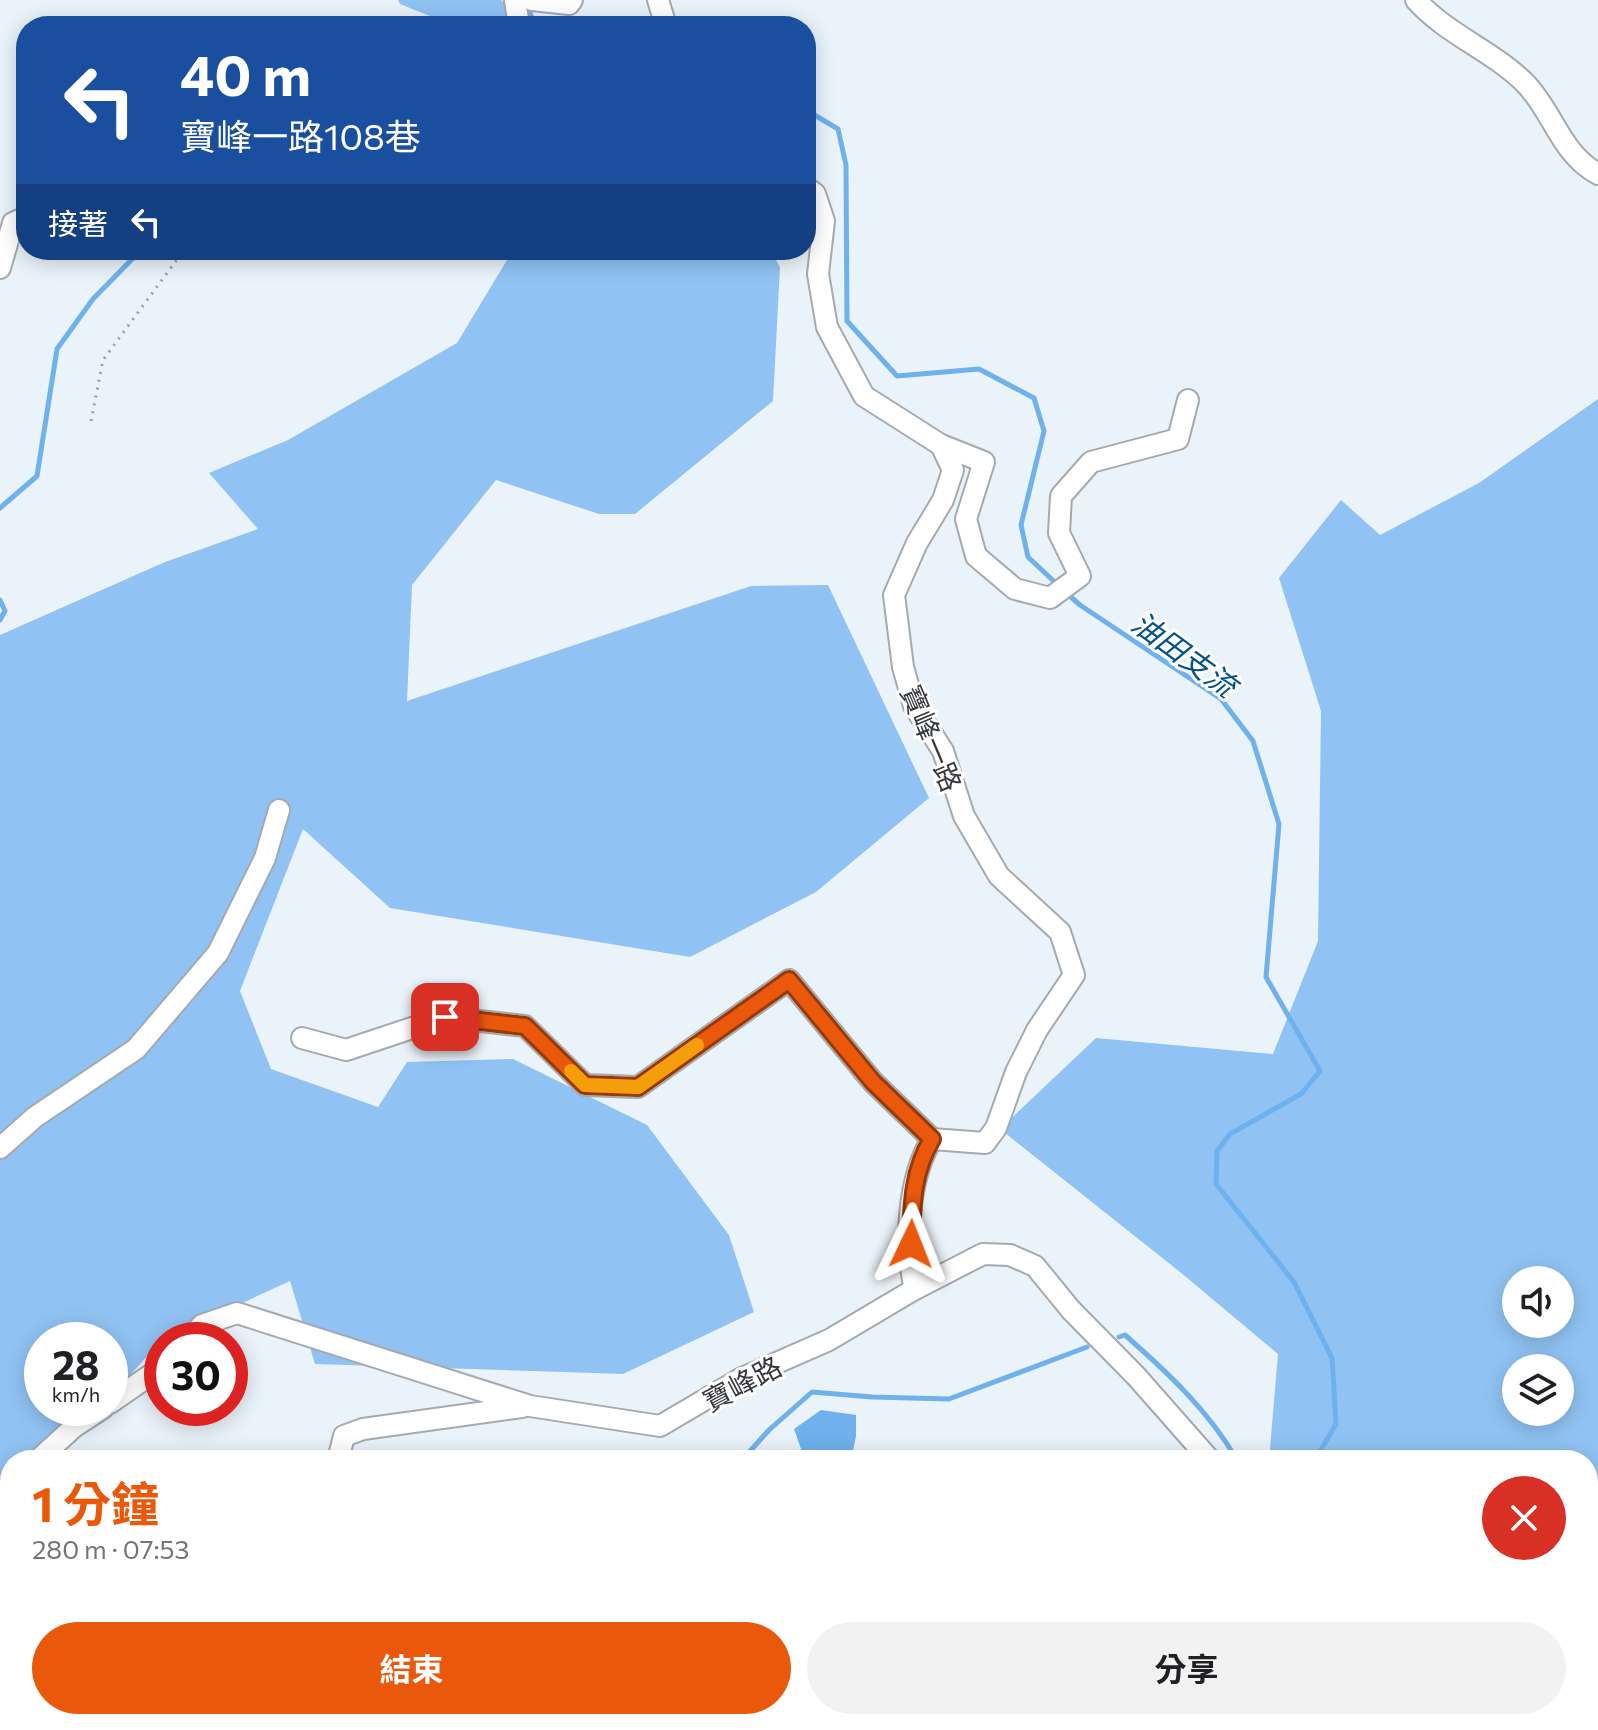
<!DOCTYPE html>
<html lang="zh-TW">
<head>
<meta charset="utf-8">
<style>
  :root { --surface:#fff; --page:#f2f2f2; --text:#202124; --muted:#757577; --accent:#ea580c }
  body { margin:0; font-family:Commissioner,"Noto Sans TC",sans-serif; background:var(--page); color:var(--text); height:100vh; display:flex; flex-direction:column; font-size:30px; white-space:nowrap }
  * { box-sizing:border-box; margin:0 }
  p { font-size:26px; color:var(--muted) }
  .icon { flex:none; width:44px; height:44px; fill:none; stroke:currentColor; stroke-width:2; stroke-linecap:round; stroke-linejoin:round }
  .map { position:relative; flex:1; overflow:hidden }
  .panel { position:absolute; left:0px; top:1450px; width:1598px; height:280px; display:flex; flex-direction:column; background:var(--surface); border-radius:32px 32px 0 0; box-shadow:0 4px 20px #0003 }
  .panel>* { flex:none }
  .guide { position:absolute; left:16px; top:16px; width:800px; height:244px; border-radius:32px; box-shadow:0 4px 20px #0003; background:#1a4fa0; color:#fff; overflow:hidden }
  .controls { position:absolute; left:1502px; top:1266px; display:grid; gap:16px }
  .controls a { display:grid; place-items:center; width:72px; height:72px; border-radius:50%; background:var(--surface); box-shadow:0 4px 20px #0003; font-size:40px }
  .speed { position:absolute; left:24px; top:1322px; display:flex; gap:16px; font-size:40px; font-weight:700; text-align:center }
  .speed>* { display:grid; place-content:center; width:104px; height:104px; border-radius:50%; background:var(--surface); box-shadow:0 4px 20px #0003; line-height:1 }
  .speed small { font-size:20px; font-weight:400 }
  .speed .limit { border:12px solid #d22; background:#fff; color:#111 }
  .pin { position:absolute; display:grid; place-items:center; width:68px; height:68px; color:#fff; margin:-34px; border-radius:16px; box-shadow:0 4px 12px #0006 }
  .me { position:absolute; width:88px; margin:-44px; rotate:2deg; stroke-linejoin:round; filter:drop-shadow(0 0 6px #0008) }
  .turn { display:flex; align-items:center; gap:28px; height:168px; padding:0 32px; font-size:36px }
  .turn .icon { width:104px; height:104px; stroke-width:2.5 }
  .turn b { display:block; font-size:56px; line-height:68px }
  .then { display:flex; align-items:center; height:76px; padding:0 32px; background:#0003; gap:16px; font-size:30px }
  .round { display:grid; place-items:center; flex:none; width:84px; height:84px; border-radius:42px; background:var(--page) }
  .headline { display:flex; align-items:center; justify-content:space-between; height:136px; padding:0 32px }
  h1 { font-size:48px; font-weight:700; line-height:60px; color:var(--accent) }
  .button { display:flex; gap:16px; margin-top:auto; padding:16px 32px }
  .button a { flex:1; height:92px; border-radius:48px; background:var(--accent); color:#fff; font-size:32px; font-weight:700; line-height:92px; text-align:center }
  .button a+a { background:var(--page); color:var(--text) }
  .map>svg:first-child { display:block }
  .forest { fill:#90c3f3; fill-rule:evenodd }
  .water { fill:#6fb1ec }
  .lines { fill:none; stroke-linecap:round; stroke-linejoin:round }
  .stream { stroke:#6fb1ec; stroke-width:5 }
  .minor-casing { stroke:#a3aab0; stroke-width:24 }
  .path { stroke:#9aa0a5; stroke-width:3; stroke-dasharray:2 6; stroke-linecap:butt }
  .minor { stroke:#fff; stroke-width:20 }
  .route-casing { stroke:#983908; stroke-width:20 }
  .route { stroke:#ea580c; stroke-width:14 }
  .slow { stroke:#f59e0b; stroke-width:14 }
  .labels { text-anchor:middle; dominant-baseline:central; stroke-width:6; stroke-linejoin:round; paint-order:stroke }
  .street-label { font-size:28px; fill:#37393c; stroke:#fff }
  .water-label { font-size:30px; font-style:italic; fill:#035389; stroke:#fff }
</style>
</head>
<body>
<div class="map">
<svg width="1598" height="1730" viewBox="0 0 1598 1730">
  <rect width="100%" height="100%" fill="#ebf3fa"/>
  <!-- forest -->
  <g class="forest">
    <polygon points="398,0 501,0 527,23 542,26 455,26 400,4"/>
    <polygon points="513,250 770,250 780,267 773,401 635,514 599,514 496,480 412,585 407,701 751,586 828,585 929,798 816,892 690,957 390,908 303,829 240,991 271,1069 378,1107 407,1062 513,1059 647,1125 729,1235 754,1312 623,1374 315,1364 290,1281 162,1340 110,1397 110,1340 42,1340 42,1408 100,1408 53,1460 10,1460 10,1506 0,1517 0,635 165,562 258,529 209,473 288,440 457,343"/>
    <path d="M 1598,399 L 1598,1558 L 1588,1564 L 1588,1460 L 1269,1460 L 1278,1354 L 1180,1272 L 1000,1129 L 1096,1038 L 1273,1054 L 1318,941 L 1321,711 L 1279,578 L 1341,500 L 1380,535 L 1479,483 ZM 1516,1280 L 1560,1280 L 1560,1324 L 1516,1324 ZM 1516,1368 L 1560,1368 L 1560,1412 L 1516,1412 Z"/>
    <polygon points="382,1720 1417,1720 1412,1730 372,1730"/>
  </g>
  <!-- water -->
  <polygon class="water" points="821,1410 856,1415 856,1436 851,1460 805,1460 794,1429"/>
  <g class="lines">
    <!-- stream -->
    <g class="stream">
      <polyline points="527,5 535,26"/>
      <polyline points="806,110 838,129 846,165 847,321 897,376 979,369 1034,398 1044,431 1021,525 1028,557 1058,585"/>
      <polyline points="521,250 540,255 554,250"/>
      <polyline points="0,508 37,476 57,349 93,299 141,250"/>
      <polyline points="1065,592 1080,605 1221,699 1253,741 1279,824 1266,977 1320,1071 1301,1094 1230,1134 1217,1151 1216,1184 1294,1282 1332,1358 1336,1424 1315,1460"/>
      <polyline points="0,600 5,611 0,620"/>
      <path d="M 1119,1337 L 1125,1335 C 1167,1372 1209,1411 1237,1460"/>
      <polyline points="742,1460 769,1430 812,1392 872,1397 949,1399 1087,1347"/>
      <polyline points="1399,1720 1406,1730"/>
    </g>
    <defs>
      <g id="minor">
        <polyline points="515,0 519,26"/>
        <polyline points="532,0 569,4 572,0"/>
        <polyline points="658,0 666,26"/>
        <path d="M 1416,0 C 1446,34 1493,51 1525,83 C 1554,113 1560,153 1598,174"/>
        <path d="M 806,187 L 815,194 L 824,221 L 818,274 L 827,327 L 864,396 L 941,445 L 953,470 L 943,500 L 917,543 L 894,595 L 903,667 L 914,706 L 943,751 L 964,816 L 999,876 L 1060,932 L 1074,975 L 1037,1030 L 1016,1072 L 996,1128 L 985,1143 L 932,1139 C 908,1178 904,1244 915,1289"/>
        <polyline points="0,268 13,223 26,217"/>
        <polyline points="941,445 984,462 966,519 976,556 1015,589 1050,598 1080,576 1059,533 1061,496 1091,462 1178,439 1188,400"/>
        <polyline points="302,1038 346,1050 445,1017 525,1026 585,1085 638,1087 789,980 873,1082 932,1139"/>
        <polyline points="0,1148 35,1117 136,1049 218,953 265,858 279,810"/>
        <polyline points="188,1340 202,1325 237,1313 530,1406 660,1426 740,1379 829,1340 915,1289 983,1254 1010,1255 1035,1266 1071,1310 1136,1376 1210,1460"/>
        <polyline points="110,1403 162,1367"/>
        <polyline points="38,1460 74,1427 103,1408"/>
        <polyline points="338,1460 344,1436 363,1429 522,1407"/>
        <polyline points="0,1506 10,1485"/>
        <polyline points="0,1532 10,1524"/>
        <polyline points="1429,1720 1431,1730"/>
        <polyline points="302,1730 305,1720"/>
        <polyline points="1307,1730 1311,1720"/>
        <polyline points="1528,1730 1536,1720"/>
      </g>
    </defs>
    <!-- minor casing -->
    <use href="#minor" class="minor-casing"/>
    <!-- path -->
    <polyline class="path" points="91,421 103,360 184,250"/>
    <!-- minor -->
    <use href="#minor" class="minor"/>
  </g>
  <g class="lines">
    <defs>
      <path id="route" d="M 445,1017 L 525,1026 L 585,1085 L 638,1087 L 789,980 L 873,1082 L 932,1139 C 912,1172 912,1207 911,1244"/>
    </defs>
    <!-- route casing -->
    <use href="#route" class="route-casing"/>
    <!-- route -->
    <use href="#route" class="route"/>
    <!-- slow -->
    <polyline class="slow" points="571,1071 585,1085 638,1087 697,1045"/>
  </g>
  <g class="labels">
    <!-- street labels -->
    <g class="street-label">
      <text transform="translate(932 738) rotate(67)">寶峰一路</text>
      <text transform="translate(742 1383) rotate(-28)">寶峰路</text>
    </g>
    <!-- water labels -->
    <g class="water-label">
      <text transform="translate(1185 653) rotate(36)">油田支流</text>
    </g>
  </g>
</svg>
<div class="controls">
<a><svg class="icon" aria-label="sound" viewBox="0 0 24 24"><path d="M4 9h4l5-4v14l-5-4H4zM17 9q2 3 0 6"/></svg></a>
<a><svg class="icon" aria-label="layers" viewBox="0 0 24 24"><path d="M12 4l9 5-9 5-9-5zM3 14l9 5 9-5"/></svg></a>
</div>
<div class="speed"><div>28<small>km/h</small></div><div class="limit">30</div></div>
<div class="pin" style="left:445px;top:1017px;background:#d93025"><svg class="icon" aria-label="arrive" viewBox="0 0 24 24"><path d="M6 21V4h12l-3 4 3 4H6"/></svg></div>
<svg class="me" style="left:911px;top:1244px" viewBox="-20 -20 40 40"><path d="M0-17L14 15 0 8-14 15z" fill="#ea580c" stroke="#fff" stroke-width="4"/></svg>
<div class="guide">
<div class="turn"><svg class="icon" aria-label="left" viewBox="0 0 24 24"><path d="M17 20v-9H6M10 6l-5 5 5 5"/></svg><div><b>40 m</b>寶峰一路108巷</div></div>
<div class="then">接著<svg class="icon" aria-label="left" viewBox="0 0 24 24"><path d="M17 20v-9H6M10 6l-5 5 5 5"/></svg></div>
</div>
<section class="panel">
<div class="headline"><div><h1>1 分鐘</h1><p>280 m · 07:53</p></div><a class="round" style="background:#d93025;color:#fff"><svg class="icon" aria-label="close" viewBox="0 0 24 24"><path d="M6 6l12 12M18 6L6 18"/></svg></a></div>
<div class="button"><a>結束</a><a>分享</a></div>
</section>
</div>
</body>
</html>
